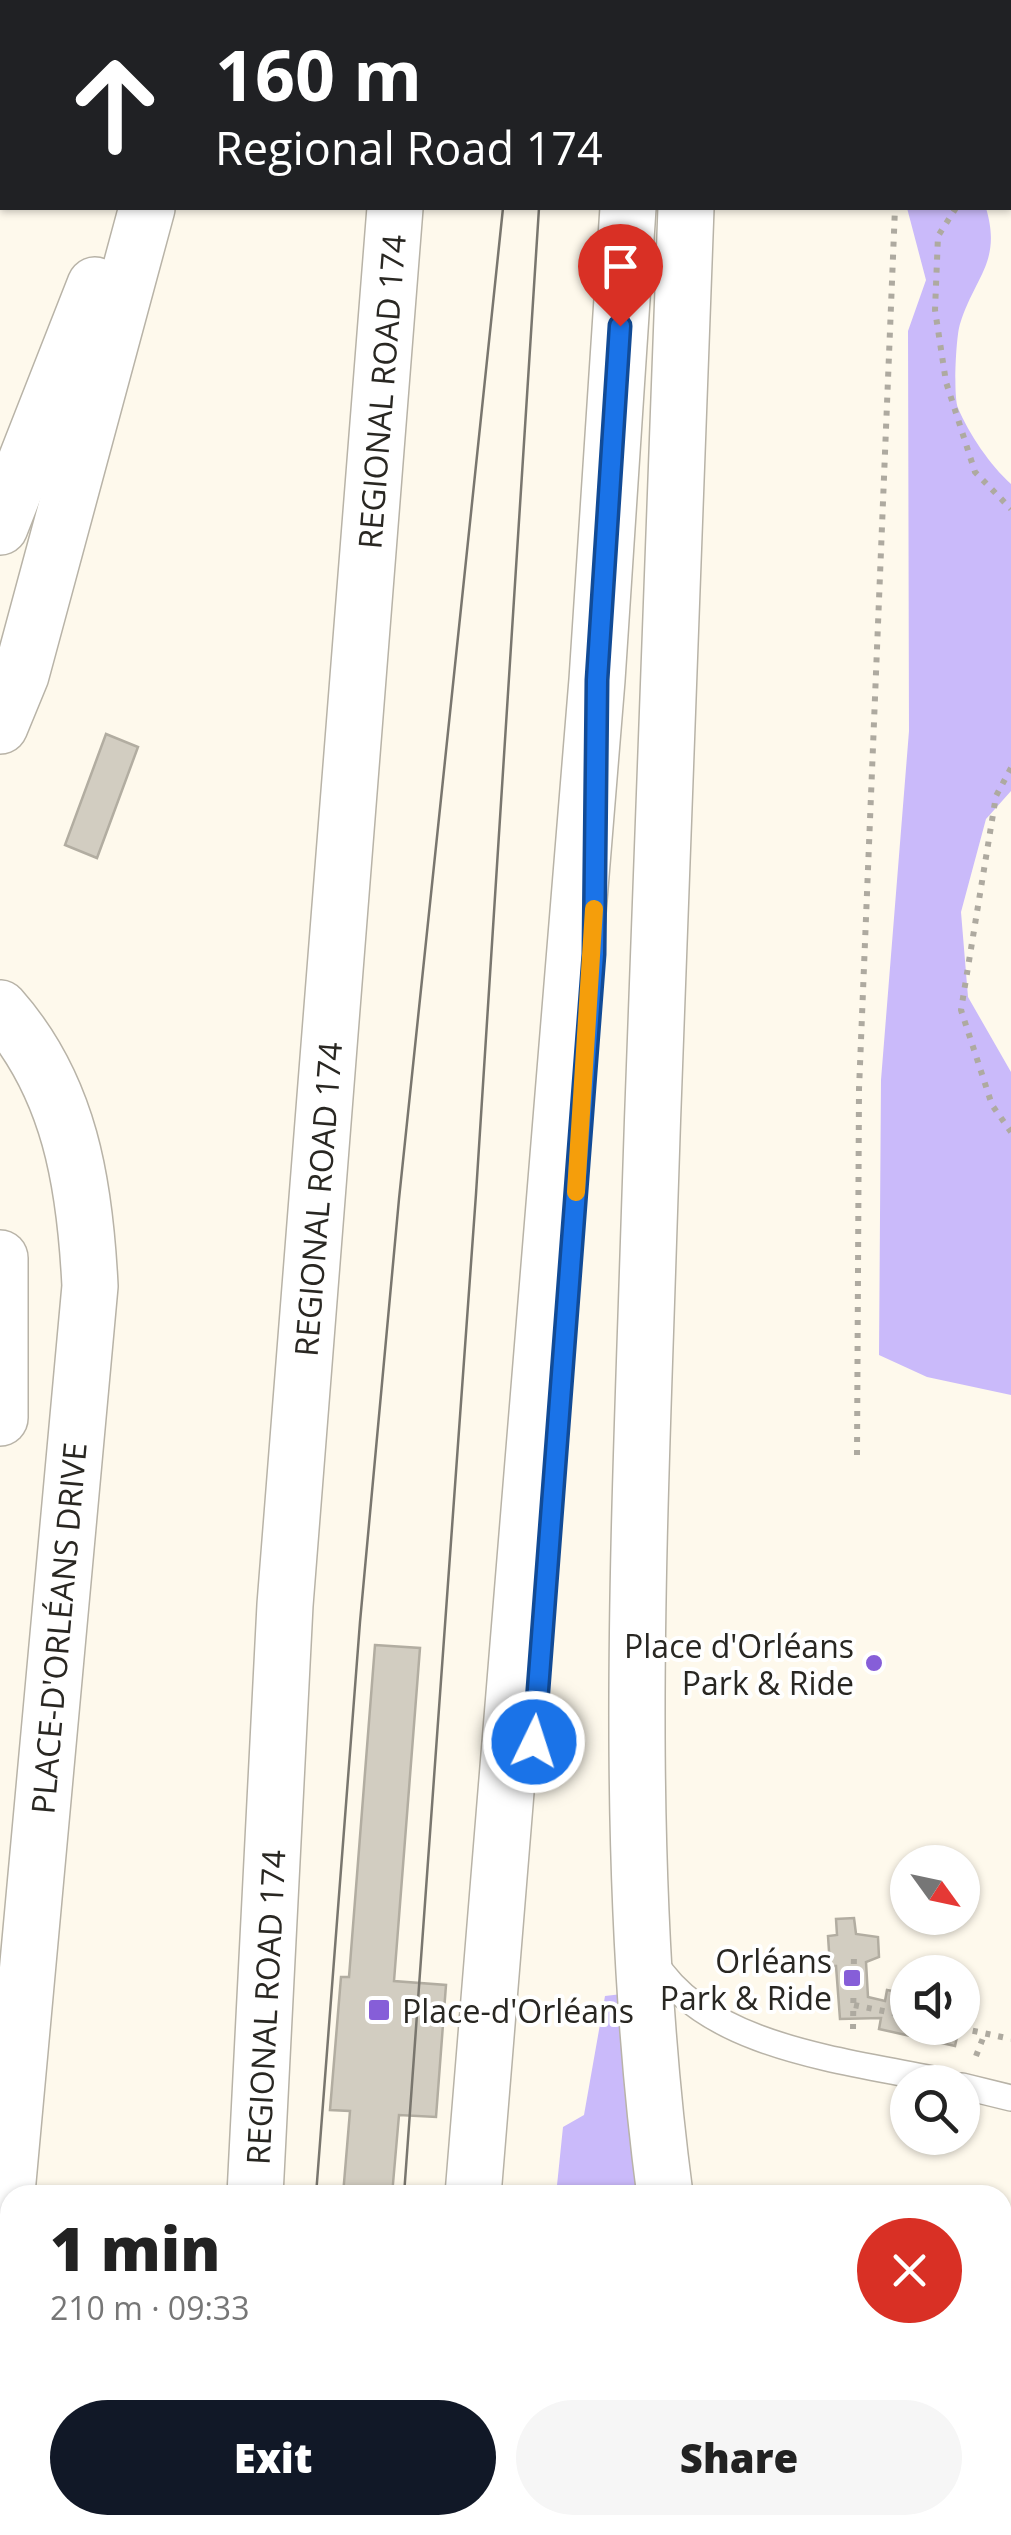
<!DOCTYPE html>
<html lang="en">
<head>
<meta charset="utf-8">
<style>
  :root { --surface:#fff; --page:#f6f6f6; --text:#222; --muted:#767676; --accent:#111827 }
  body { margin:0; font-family:"Open Sans",sans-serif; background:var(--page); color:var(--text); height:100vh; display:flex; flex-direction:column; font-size:38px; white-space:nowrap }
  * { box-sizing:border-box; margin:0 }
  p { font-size:32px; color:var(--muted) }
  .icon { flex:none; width:55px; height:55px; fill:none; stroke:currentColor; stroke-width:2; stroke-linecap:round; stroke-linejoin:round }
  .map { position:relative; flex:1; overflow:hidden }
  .sheet { position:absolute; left:0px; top:2185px; width:1012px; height:350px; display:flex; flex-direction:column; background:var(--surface); border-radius:30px 30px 0 0; box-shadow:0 2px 8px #0004 }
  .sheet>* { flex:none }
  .top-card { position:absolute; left:0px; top:0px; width:1012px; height:210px; box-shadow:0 2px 8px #0004; background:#202124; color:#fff; overflow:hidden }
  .needle { width:65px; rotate:123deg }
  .buttons { position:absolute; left:890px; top:1845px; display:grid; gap:20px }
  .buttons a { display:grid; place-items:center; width:90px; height:90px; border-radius:50%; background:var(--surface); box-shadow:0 2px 8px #0004; font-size:50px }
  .pin { position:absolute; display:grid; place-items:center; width:85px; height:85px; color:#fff; margin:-102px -42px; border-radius:50% 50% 50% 0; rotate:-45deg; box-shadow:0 0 10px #0007 }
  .pin .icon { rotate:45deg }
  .me { position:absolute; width:110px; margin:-55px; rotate:4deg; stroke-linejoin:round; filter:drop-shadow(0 0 8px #0008) }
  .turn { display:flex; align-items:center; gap:35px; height:210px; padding:0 50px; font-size:45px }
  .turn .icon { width:130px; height:130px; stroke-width:2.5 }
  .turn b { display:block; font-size:70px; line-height:85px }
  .round { display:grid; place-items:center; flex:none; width:105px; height:105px; border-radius:52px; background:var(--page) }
  .head { display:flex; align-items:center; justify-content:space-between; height:170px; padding:0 50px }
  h1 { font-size:60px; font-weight:800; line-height:75px }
  .primary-button { display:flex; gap:20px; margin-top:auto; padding:20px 50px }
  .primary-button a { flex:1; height:115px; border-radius:60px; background:var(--accent); color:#fff; font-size:40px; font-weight:800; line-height:115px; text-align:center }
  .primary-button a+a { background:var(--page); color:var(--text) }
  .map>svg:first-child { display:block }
  .green { fill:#cabafa }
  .building { fill:#d2cdc1; stroke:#b2ada1; stroke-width:2.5 }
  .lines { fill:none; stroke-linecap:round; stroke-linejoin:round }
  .service-casing { stroke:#b8b3a7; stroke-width:28 }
  .secondary-casing { stroke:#b8b3a7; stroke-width:58 }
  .motorway-casing { stroke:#b8b3a7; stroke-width:58 }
  .path { stroke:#aeaaa0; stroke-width:6; stroke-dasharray:5 8; stroke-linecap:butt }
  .service { stroke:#fff; stroke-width:25 }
  .secondary { stroke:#fff; stroke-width:55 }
  .motorway { stroke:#fff; stroke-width:55 }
  .tram { stroke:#79766e; stroke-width:2.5 }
  .route-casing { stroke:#114b97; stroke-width:25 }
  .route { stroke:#1a73e8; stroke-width:18 }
  .slow { stroke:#f59e0b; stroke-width:18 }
  .poi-dot { fill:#865ed8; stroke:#fff; stroke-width:4 }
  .labels { text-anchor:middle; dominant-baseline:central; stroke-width:8; stroke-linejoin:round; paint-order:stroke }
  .street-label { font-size:32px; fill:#292722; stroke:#fff }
  .poi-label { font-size:32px; fill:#292722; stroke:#fff; text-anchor:end }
</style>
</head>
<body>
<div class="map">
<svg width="1011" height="2535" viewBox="0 0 1011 2535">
  <rect width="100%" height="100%" fill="#fef9ec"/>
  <!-- green -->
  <g class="green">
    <path d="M 907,208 L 986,208 C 1002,262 975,276 960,324 C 956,336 953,397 958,408 C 969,434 990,465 1011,484 L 1011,791 L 986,819 L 961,912 L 968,997 L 1011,1072 L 1011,1395 L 927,1377 L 879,1355 L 881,1080 L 909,731 L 908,331 L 926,280 Z"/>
    <polygon points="622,1994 649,2195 556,2195 563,2127 584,2115 605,1996"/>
    <polygon points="545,2525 700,2525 701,2535 546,2535"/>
  </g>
  <!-- building -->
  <g class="building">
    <polygon points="106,734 138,747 97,858 65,845"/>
    <polygon points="375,1645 420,1648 394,1981 446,1985 436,2117 399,2115 392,2195 343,2195 350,2111 330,2110 341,1977 349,1977"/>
    <polygon points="854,1918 856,1934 878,1937 879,1957 866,1962 868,1997 885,2001 887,1990 908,1994 908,2028 959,2028 955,2046 879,2029 881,2018 840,2019 836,1966 830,1966 828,1936 837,1935 836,1919"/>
    <polygon points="308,2525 405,2525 404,2535 307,2535"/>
  </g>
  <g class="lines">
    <defs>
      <g id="service">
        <path d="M 654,1961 C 708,2050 853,2061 946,2082"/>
        <polyline points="962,2086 1011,2098"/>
      </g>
      <g id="secondary">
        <path d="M 0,1008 C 70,1087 85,1184 90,1286 L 0,2269"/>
        <polyline points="0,1258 0,1418"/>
      </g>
      <g id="motorway">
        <polyline points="204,2 205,0"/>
        <polyline points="412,2 412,0"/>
        <polyline points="642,2 642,0"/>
        <polyline points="692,2 692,0"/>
        <polyline points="0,527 95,285"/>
        <polyline points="0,726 21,675 147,208"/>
        <path id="s1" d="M 255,2195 L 285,1605 L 395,208"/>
        <polyline points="473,2195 597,680 628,208"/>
        <path d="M 665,2195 C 626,1904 636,1610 646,1317 C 657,947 676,577 686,208"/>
        <polyline points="717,2525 719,2535"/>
        <polyline points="225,2535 226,2525"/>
        <polyline points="445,2535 446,2525"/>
      </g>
    </defs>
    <!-- service casing -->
    <use href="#service" class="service-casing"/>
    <!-- secondary casing -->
    <use href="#secondary" class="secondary-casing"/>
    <!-- motorway casing -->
    <use href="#motorway" class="motorway-casing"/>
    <!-- path -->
    <g class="path">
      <polyline points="907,2 907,0"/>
      <polyline points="980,2 981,0"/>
      <polyline points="956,208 938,236 935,310 946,382 975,472 1011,509"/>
      <polyline points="1011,768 996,796 961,1010 992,1105 1011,1132"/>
      <polyline points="857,1455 859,1089 895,208"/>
      <polyline points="854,2005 908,2016"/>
      <polyline points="960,2028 1011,2039"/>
      <polyline points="853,2029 854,1951"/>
      <polyline points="976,2056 985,2033"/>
      <polyline points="864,2535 866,2525"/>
    </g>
    <!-- service -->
    <use href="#service" class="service"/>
    <!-- secondary -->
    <use href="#secondary" class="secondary"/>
    <!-- motorway -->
    <use href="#motorway" class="motorway"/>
    <!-- tram -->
    <g class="tram">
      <polyline points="521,2 521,0"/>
      <polyline points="553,2 554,0"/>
      <polyline points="316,2195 360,1622 399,1199 503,208"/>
      <polyline points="404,2195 476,1194 539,208"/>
      <polyline points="290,2535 291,2525"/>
      <polyline points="378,2535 379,2525"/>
    </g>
  </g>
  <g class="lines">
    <defs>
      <polyline id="route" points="534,1742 594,954 597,680 620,326"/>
    </defs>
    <!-- route casing -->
    <use href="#route" class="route-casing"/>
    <!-- route -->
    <use href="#route" class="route"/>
    <!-- slow -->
    <polyline class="slow" points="576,1192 594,909"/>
  </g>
  <!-- markers -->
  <g class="poi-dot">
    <circle cx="874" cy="1663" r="10"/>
    <rect x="842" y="1968" width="20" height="20" rx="5"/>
    <rect x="367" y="1998" width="24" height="24" rx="5"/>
  </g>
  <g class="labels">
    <!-- street labels -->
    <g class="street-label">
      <text stroke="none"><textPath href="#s1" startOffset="1808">REGIONAL ROAD 174</textPath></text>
      <text stroke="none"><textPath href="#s1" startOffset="998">REGIONAL ROAD 174</textPath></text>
      <text transform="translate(58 1628) rotate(-85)">PLACE-D'ORLÉANS DRIVE</text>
      <text stroke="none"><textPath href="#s1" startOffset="188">REGIONAL ROAD 174</textPath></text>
    </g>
    <!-- poi labels -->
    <g class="poi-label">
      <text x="854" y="1645">Place d'Orléans<tspan x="854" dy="37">Park &amp; Ride</tspan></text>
      <text x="832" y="1960">Orléans<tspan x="832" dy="37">Park &amp; Ride</tspan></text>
      <text x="402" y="2010" text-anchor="start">Place-d'Orléans</text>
    </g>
  </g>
</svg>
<div class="buttons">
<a><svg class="needle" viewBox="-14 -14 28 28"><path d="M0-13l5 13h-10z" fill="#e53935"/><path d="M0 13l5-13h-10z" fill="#767676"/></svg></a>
<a><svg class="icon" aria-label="sound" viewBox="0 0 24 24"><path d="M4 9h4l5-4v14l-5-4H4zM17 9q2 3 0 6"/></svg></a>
<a><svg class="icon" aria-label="search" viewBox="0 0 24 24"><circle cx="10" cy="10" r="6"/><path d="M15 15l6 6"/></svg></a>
</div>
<div class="pin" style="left:620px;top:326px;background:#d93025"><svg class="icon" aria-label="arrive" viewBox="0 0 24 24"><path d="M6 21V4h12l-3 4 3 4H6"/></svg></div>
<svg class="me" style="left:534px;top:1742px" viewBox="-20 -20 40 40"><circle r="17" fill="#1a73e8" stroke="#fff" stroke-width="3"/><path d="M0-11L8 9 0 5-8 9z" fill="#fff"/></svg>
<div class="top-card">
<div class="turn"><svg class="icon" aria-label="ahead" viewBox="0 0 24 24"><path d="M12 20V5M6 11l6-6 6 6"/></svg><div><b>160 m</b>Regional Road 174</div></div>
</div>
<section class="sheet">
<div class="head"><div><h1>1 min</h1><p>210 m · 09:33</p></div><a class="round" style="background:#d93025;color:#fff"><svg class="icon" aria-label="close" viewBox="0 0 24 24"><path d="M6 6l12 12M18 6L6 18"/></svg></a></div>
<div class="primary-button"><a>Exit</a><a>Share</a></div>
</section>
</div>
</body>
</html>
